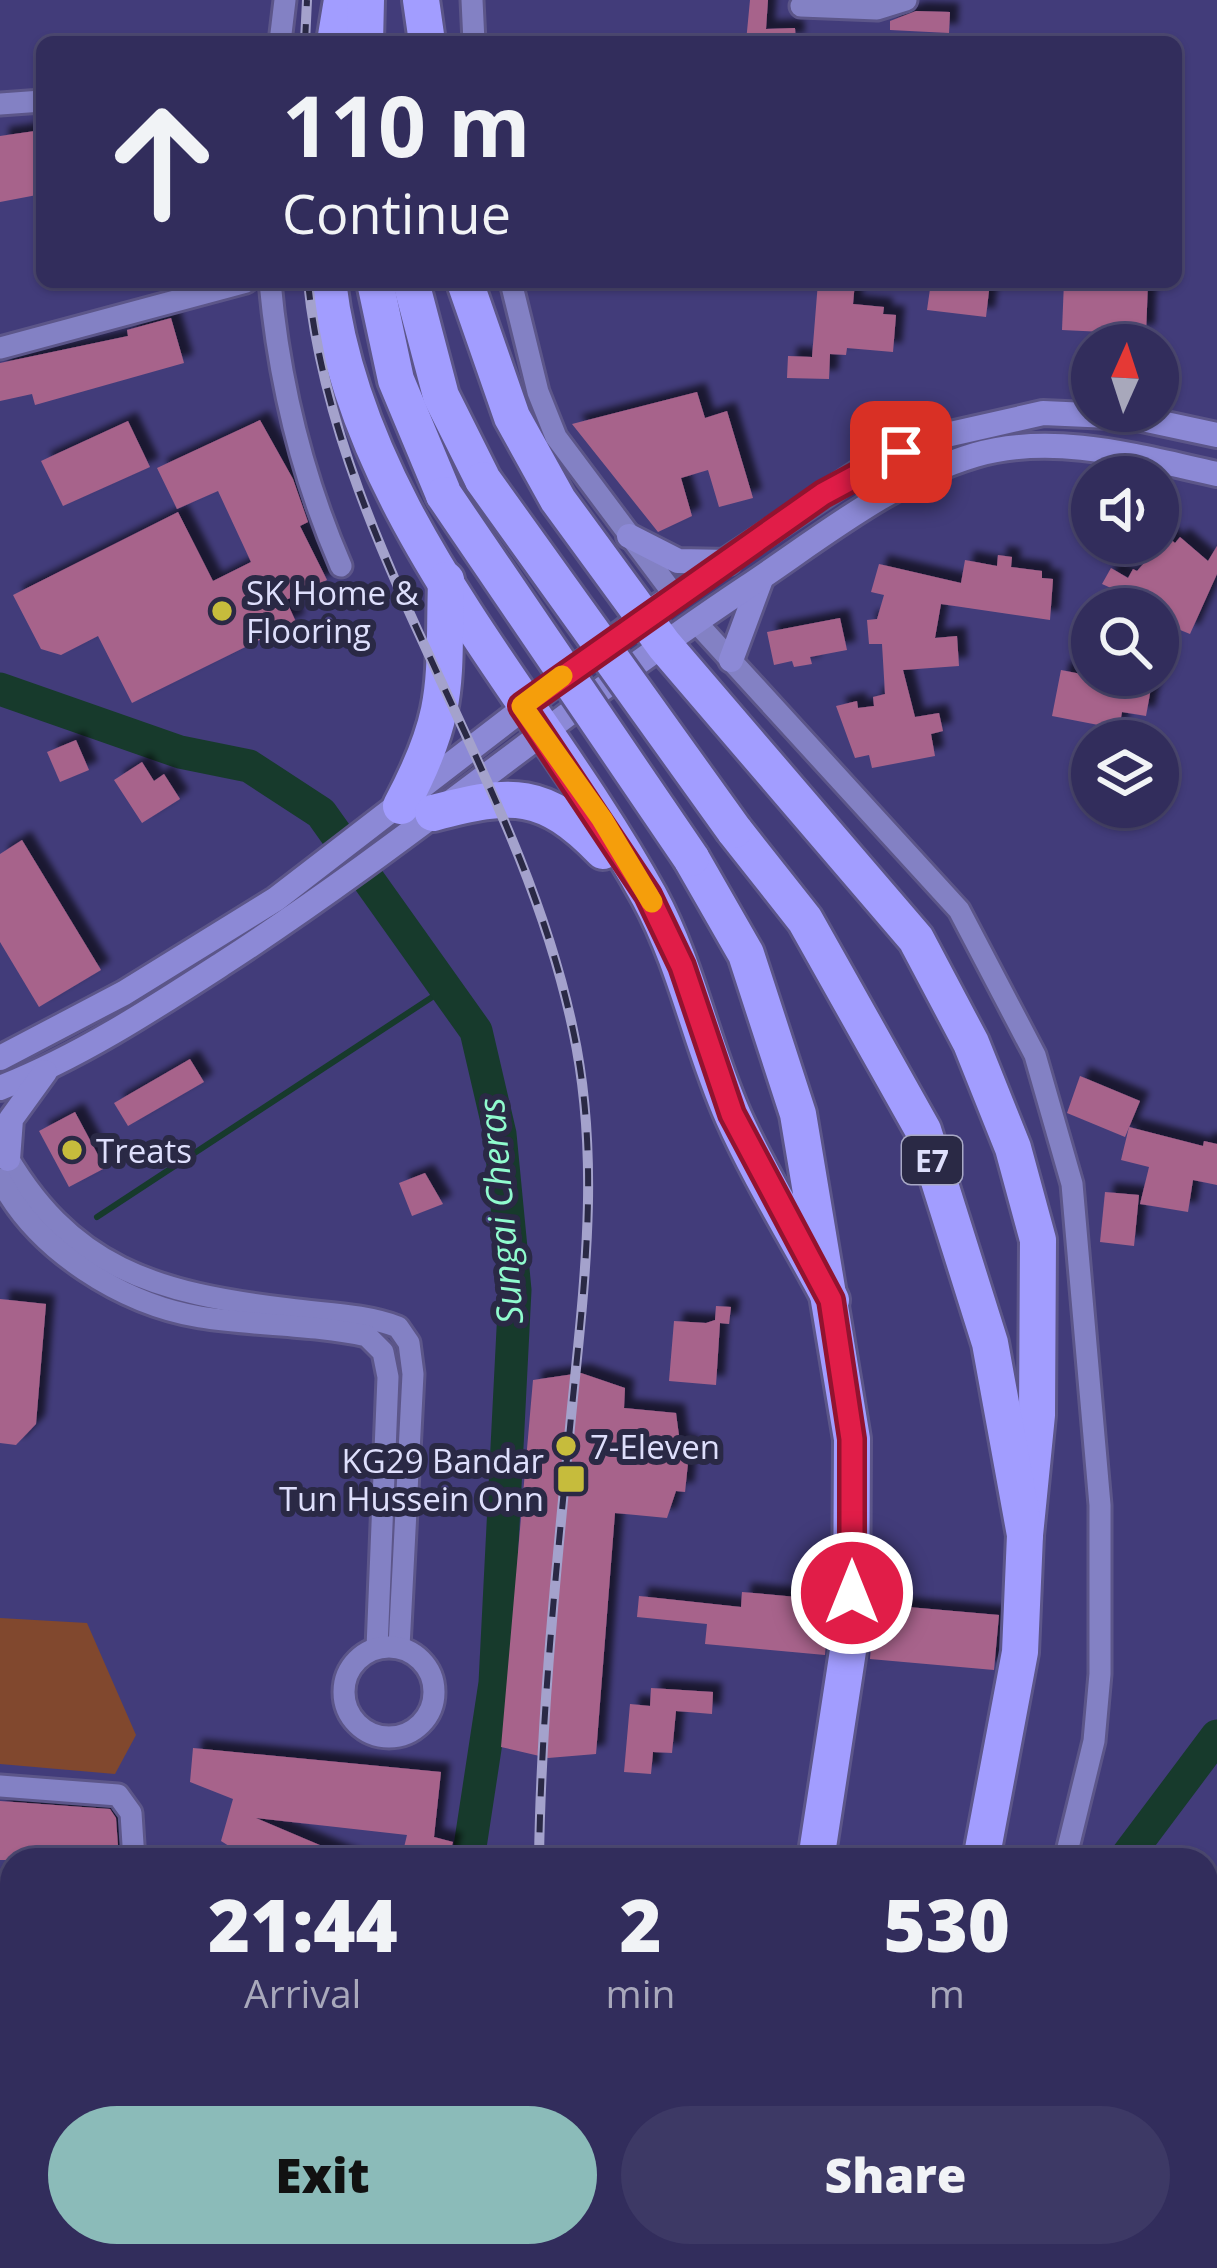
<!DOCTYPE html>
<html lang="en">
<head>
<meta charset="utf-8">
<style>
  :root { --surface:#322d5c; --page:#3d3965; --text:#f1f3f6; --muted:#a8a8bb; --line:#4d4972; --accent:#8bbbb9 }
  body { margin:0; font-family:"Open Sans",sans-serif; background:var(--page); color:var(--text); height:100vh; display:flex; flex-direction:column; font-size:45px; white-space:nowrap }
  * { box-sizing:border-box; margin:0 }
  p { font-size:39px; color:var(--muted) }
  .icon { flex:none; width:66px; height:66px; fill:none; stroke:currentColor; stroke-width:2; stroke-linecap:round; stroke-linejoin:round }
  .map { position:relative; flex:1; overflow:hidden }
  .panel { position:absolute; left:0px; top:1848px; width:1218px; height:420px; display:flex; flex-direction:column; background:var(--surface); border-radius:36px 36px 0 0; box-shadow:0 3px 9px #0004,0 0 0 3px var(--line) }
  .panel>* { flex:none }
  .top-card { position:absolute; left:36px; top:36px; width:1146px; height:252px; border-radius:18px; box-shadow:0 3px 9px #0004,0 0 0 3px var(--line); background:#322d5c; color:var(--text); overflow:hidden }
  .needle { width:78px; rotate:3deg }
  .buttons { position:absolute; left:1071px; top:324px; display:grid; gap:24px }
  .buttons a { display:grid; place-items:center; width:108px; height:108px; border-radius:50%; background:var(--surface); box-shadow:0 3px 9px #0004,0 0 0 3px var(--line); font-size:60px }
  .pin { position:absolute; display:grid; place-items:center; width:102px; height:102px; color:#fff; margin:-51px; border-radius:24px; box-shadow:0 6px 18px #0006 }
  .me { position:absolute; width:132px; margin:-66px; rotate:0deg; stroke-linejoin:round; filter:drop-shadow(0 0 9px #0008) }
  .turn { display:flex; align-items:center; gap:42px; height:252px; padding:0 48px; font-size:54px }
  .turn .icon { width:156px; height:156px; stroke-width:2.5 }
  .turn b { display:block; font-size:84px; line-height:102px }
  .eta { display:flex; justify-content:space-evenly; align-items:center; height:204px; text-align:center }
  .eta b { font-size:72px; font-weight:800; line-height:84px }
  .button { display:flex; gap:24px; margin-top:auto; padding:24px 48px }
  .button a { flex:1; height:138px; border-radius:72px; background:var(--accent); color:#111; font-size:48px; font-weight:800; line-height:138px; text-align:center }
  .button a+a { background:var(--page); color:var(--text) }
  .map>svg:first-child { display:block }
  .green { fill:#81482e }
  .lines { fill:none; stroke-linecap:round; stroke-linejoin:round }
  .stream { stroke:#173a2c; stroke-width:6 }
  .river { stroke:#173a2c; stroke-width:33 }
  .building { fill:#a7648b; filter:url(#shadow) }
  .minor-casing { stroke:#5c5689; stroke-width:27 }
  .tertiary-casing { stroke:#5c5689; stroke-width:30 }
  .secondary-casing { stroke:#5c5689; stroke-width:30 }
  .motorway-casing { stroke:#5c5689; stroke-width:42 }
  .minor { stroke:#8381c4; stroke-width:21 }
  .tertiary { stroke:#8381c4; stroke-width:24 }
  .secondary { stroke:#8c89d6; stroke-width:24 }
  .motorway { stroke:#a29dff; stroke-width:36 }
  .rail-casing { stroke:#a4a2cc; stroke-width:10 }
  .rail { stroke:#2a2945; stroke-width:6; stroke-dasharray:18; stroke-linecap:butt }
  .motorway-bridge-casing { stroke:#5c5689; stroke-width:42; stroke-linecap:butt }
  .motorway-bridge { stroke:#a29dff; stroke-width:36 }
  .route-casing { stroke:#92132f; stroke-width:30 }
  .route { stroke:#e11d48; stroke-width:21 }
  .slow { stroke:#f59e0b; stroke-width:21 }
  .poi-dot { fill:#c6bc3c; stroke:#2a2945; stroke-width:4.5 }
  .labels { text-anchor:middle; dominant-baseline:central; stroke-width:12; stroke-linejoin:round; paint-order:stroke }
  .shield { fill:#2a2945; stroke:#a8a8c5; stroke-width:3 }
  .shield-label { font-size:30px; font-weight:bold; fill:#dedffc }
  .poi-label { font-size:33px; fill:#dedffc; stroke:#2a2945; text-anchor:start }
  .water-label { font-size:36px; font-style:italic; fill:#90fbce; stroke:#2a2945 }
</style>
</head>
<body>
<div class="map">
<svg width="1217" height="2268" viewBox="0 0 1217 2268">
  <defs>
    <filter id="shadow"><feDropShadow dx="9" dy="-9" stdDeviation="3" flood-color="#0009"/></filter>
  </defs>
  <rect width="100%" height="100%" fill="#423c7a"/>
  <!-- green -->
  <polygon class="green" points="0,1618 87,1623 136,1735 115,1774 0,1764"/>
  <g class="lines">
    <!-- stream -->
    <polyline class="stream" points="97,1217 446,988"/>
    <!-- river -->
    <g class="river">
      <polyline points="0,689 180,752 249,766 321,813 476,1031 500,1134 515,1290 495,1683 468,1860"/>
      <polyline points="1124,1860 1217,1736"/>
      <polyline points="460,2256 462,2268"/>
      <polyline points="1011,2268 1016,2256"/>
    </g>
  </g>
  <!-- building -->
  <g class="building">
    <polygon points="750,0 768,0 766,29 795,28 796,42 746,42"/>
    <polygon points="916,11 950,12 949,33 890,30 890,21"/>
    <polygon points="42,130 42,194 0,202 0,136"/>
    <polygon points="818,282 855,282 853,304 884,307 883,314 896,315 893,352 847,348 846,355 830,354 829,379 787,378 788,356 812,357"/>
    <polygon points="931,282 990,282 986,317 927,310"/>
    <polygon points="1064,282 1148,282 1146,334 1062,330"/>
    <polygon points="171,318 184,363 35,405 32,394 0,401 0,363 128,336 127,330"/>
    <polygon points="697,392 705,418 727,411 753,498 719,507 708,470 681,478 692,516 658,532 572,424"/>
    <polygon points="260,420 293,479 308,522 300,526 327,580 286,600 296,622 132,703 98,636 61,655 41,649 13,595 178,512 213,581 251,562 218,491 177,509 157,468"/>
    <polygon points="128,421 150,467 63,506 41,461"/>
    <polygon points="1161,531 1175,543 1180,537 1208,561 1217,546 1217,574 1190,634 1168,625 1158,609 1102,584 1111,568 1128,578 1133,569 1137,571 1159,546 1154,543"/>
    <polygon points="998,555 1012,557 1011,567 1042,571 1042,578 1053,579 1050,620 941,604 935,638 957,636 959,666 903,670 915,717 939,713 943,731 931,734 935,756 872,768 869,755 855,758 836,706 857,701 858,708 874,706 873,697 885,694 882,644 869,644 867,620 877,619 884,595 871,592 879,564 961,583 965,560 997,566"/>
    <polygon points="840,618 847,650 810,657 812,664 794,667 792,661 774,665 767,632"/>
    <polygon points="1061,670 1151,688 1146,716 1122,712 1119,729 1052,716"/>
    <polygon points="76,740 89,770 60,782 47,752"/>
    <polygon points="142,762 154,781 164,774 180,799 142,823 114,780"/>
    <polygon points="22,840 101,970 39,1007 0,942 0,854"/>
    <polygon points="190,1059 204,1082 128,1126 114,1103"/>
    <polygon points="1080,1076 1140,1101 1125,1137 1067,1113"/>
    <polygon points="75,1112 105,1168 69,1187 39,1131"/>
    <polygon points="1129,1127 1203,1146 1204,1141 1217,1144 1217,1185 1193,1180 1188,1212 1140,1204 1149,1167 1121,1160"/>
    <polygon points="425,1173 443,1204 412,1216 399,1183"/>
    <polygon points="1105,1192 1139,1195 1134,1246 1100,1242"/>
    <polygon points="0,1299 46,1304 36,1424 16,1445 0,1443"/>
    <polygon points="716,1306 731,1307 729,1324 720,1323 716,1385 669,1381 674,1321 706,1323 715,1320"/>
    <polygon points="581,1373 625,1388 624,1408 676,1413 680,1443 690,1444 685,1492 676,1491 667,1518 615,1513 596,1754 548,1758 501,1747 533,1380"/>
    <polygon points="742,1592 829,1600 825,1655 705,1644 707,1624 637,1617 639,1596 741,1607"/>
    <polygon points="874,1604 999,1615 994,1670 870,1659"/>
    <polygon points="651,1688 713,1692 712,1714 676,1711 672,1753 653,1752 651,1774 624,1772 630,1704 650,1706"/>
    <polygon points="193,1748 441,1772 434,1837 453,1842 448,1860 401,1860 407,1835 256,1818 355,1860 251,1860 221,1841 233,1799 190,1782"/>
    <polygon points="0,1801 110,1809 116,1818 119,1860 0,1860"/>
  </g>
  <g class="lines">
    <defs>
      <g id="minor">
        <polyline points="472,0 474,42"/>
        <polyline points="801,6 877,9 906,0"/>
        <polyline points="280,42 285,0"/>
        <polyline points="0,104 42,101"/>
        <path d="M 270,282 C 279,382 301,474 341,566"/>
        <polyline points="511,282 538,392 556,437 675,596"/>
        <polyline points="0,348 246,282"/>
        <polyline points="695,621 959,910 1035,1055 1072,1184 1100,1505 1100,1674 1094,1741 1065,1860"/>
        <path d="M 1,1146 C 69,1269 156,1293 289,1309 C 325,1314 364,1314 398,1327 L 409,1343 L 413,1374 L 399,1647"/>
        <path d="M 0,1179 C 36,1250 122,1304 200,1317 C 256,1326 312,1324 367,1336 L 383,1352 L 388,1377 L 377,1648"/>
        <circle cx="389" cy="1692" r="45"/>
        <polyline points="0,1786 118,1795 131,1813 134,1860"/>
        <polyline points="0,1943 12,1944"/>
        <polyline points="1206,1987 1217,1987"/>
        <polyline points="0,2036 12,2047"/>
        <polyline points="13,2256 65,2268"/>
        <polyline points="413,2256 414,2268"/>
        <polyline points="172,2268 175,2256"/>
      </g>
      <polyline id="tertiary" points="0,2244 12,2255"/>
      <g id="secondary">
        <polyline points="629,536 678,561 729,562"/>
        <polyline points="731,660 761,579"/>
        <polyline points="0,1058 124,993 276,899 643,616 870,465 933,438 1043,413 1133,417 1217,435"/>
        <path d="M 0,1088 C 79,1057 151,1010 222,964 C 403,847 568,706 747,587 C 819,539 891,480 975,455 C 1054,432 1139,457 1217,474"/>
        <polyline points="8,1159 11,1119 45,1072"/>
      </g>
      <g id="motorway">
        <polyline points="421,0 427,42"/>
        <polyline points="335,42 342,0"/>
        <polyline points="365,42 366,0"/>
        <path d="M 328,282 C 356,517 539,697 649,896 C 687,966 701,1044 733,1116 C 761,1179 799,1239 831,1300"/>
        <polyline points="375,282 396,380 444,495"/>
        <polyline points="411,282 441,396 483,480"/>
        <polyline points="465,282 512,417 558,500 664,645 916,939 971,1043 1013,1148 1038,1240 1037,1415 1025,1535"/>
        <path d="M 401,806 C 452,710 443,683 446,580"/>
        <path d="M 433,813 C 512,792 544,790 603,851"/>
        <polyline points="734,830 805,920 923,1130 990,1343 1025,1535 1020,1652 981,1860"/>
        <polyline points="691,858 746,954 798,1114 852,1439 851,1631 816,1860"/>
        <polyline points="696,2268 700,2256"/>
        <polyline points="818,2268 825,2256"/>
      </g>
    </defs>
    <!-- minor casing -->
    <use href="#minor" class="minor-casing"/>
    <!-- tertiary casing -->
    <use href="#tertiary" class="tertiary-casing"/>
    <!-- secondary casing -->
    <use href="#secondary" class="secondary-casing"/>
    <!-- motorway casing -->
    <use href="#motorway" class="motorway-casing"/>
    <!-- minor -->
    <use href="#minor" class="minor"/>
    <!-- tertiary -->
    <use href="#tertiary" class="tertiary"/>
    <!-- secondary -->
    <use href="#secondary" class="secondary"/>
    <!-- motorway -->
    <use href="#motorway" class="motorway"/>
    <defs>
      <g id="rail">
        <polyline points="305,42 307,0"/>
        <path d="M 308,282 C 335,548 519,770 573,1030 C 601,1160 584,1287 571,1417 C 557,1564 541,1712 539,1860"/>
        <polyline points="532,2268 532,2256"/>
      </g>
    </defs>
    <!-- rail casing -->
    <use href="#rail" class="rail-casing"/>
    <!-- rail -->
    <use href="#rail" class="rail"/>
    <defs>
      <g id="motorway-bridge">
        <polyline points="483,480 734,830"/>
        <polyline points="444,495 691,858"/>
      </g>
    </defs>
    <!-- motorway-bridge casing -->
    <use href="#motorway-bridge" class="motorway-bridge-casing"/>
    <!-- motorway-bridge -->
    <use href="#motorway-bridge" class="motorway-bridge"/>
  </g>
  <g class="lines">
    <defs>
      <polyline id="route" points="852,1593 852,1439 831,1300 732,1114 682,966 648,895 522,706 823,494 901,452"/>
    </defs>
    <!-- route casing -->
    <use href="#route" class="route-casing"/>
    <!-- route -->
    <use href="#route" class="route"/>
    <!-- slow -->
    <polyline class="slow" points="562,676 522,706 602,819 652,902"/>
  </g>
  <!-- markers -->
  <g class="poi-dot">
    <circle cx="222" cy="611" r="12"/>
    <circle cx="72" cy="1150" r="12"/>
    <circle cx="566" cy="1446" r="12"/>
    <rect x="556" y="1464" width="30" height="30" rx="6"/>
  </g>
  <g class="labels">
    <!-- shield labels -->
    <rect class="shield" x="902" y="1136" width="60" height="48" rx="9"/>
    <g class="shield-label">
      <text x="932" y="1160">E7</text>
    </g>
    <!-- poi labels -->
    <g class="poi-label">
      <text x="246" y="592">SK Home &amp;<tspan x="246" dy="38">Flooring</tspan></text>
      <text x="96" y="1150">Treats</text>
      <text x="590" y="1446">7-Eleven</text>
      <text x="544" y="1460" text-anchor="end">KG29 Bandar<tspan x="544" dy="38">Tun Hussein Onn</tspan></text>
    </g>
    <!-- water labels -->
    <g class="water-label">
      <text transform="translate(500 1211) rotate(-95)">Sungai Cheras</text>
    </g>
  </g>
</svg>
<div class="buttons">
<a><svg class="needle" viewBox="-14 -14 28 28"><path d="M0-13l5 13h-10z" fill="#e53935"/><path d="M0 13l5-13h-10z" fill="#a8a8bb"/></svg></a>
<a><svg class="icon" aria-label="sound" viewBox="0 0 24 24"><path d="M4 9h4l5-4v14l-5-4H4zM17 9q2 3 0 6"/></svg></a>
<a><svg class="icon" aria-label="search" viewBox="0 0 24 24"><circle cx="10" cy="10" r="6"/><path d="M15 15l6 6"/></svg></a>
<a><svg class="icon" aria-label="layers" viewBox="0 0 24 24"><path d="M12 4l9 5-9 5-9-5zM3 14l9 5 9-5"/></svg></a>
</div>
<div class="pin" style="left:901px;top:452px;background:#d93025"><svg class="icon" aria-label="arrive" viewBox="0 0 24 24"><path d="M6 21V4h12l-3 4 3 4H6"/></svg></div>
<svg class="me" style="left:852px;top:1593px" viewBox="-20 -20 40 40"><circle r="17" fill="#e11d48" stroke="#fff" stroke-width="3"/><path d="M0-11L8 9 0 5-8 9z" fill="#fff"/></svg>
<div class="top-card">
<div class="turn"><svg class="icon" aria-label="ahead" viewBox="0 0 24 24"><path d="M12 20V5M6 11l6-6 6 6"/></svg><div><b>110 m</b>Continue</div></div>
</div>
<section class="panel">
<div class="eta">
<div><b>21:44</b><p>Arrival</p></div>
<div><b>2</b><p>min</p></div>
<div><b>530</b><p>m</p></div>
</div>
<div class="button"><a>Exit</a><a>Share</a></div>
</section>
</div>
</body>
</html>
